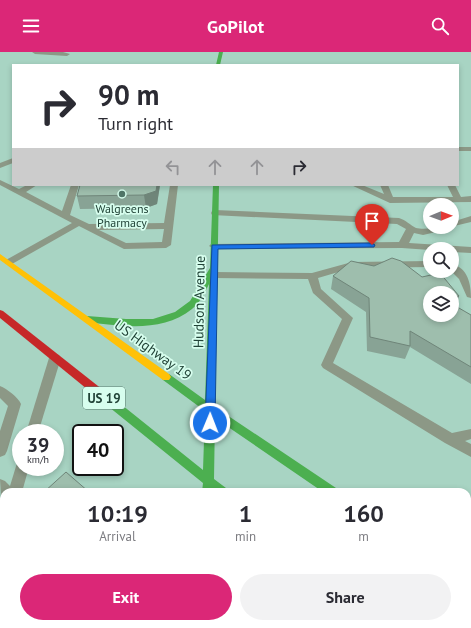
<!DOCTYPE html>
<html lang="en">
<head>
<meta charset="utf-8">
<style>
  :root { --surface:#fff; --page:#f2f2f3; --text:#2b2b33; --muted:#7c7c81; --accent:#db2777 }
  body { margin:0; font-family:"PT Sans",sans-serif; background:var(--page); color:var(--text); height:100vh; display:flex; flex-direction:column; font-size:15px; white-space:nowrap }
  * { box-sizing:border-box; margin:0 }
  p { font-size:13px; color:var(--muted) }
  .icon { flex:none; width:22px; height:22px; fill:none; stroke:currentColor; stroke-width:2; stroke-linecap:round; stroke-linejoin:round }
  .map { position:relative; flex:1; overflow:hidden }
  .sheet { position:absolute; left:0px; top:436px; width:471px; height:140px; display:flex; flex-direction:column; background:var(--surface); border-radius:12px 12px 0 0; box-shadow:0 2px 6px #0003 }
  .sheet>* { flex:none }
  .top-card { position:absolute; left:12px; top:12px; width:447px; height:122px; border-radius:0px; box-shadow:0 2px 6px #0003; background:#fff; color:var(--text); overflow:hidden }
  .needle { width:26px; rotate:89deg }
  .controls { position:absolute; left:423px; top:146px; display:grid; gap:8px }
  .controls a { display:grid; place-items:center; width:36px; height:36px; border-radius:50%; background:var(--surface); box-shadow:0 2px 6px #0003; font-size:20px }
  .speed { position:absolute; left:12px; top:372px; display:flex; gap:8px; font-size:20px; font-weight:700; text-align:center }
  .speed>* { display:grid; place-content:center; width:52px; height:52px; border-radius:50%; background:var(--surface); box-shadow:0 2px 6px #0003; line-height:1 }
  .speed small { font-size:10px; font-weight:400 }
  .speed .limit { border:2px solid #111; border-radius:6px; background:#fff; color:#111 }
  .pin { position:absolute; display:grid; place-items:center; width:34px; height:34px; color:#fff; margin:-41px -17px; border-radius:50% 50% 50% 0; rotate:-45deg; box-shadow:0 0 4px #0007 }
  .pin .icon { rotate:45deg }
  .me { position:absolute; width:44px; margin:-22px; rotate:1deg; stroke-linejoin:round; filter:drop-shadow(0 0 3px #0008) }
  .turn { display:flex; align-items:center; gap:14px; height:84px; padding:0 20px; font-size:18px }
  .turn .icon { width:52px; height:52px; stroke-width:2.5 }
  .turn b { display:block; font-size:28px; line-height:34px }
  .lanes { display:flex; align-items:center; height:38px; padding:0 20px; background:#0003; justify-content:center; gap:20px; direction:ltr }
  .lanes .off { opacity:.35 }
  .eta { display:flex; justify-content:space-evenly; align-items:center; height:68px; text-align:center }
  .eta b { font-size:24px; font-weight:800; line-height:28px }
  .cta { display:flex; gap:8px; margin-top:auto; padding:8px 20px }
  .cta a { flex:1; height:46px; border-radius:24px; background:var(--accent); color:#fff; font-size:16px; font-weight:800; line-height:46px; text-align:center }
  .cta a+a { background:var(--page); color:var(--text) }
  header { display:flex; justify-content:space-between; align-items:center; height:52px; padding:0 20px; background:var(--accent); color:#fff; font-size:18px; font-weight:800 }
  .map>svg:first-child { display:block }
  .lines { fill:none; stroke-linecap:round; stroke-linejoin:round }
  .lane { fill:#8c9886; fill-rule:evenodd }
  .fast { fill:#4caf50; fill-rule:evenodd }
  .slow { fill:#ffc107; fill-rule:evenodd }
  .jam { fill:#c62828; fill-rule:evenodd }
  .wall { fill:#88a395 }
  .shaded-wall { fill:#6f8579 }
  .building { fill:#9ebead; stroke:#6f8579 }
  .route { fill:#1a73e8; stroke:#114b97 }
  .poi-dot { fill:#507668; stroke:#d7feee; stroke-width:1.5 }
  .labels { text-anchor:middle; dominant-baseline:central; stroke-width:3.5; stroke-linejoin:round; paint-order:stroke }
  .far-poi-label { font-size:12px; fill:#214337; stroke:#d7feee }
  .shield { fill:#d7feee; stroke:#587b6e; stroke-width:1 }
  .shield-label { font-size:13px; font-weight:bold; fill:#214337 }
  .street-label { font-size:14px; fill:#214337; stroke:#d7feee }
</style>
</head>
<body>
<header><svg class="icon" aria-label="menu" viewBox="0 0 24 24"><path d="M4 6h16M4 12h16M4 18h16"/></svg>GoPilot<svg class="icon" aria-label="search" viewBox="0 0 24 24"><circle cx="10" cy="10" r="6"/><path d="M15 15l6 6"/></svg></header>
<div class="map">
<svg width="471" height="576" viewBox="0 0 471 576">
  <rect width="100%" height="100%" fill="#a8d4c3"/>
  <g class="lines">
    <!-- lane -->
    <g class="lane">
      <polygon points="32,0 63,0 70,2 67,4 35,2"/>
      <rect x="458" y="95" width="13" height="4"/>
      <polygon points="13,106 13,111 0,116 0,111"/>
      <path d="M 0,128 L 19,137 L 27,133 L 37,133 L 26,140 L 62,159 L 71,133 L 79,133 L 70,163 L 89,172 L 164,171 L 170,133 L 178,133 L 171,193 L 166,196 L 124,197 L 79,174 L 12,212 L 6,212 L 4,210 L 6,208 L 72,171 L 0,133 ZM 164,177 L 162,190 L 126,191 L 99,178 Z"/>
      <polygon points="351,133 362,133 384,142 380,133 388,133 393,145 453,145 447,133 455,133 461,145 471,144 471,150 390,151"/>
      <path d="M 215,158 L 399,166 C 406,168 410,173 416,176 C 424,178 443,175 452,175 L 452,170 L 471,164 L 471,170 L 450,175 L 449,177 L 423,183 L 414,181 L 409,191 L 471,195 L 471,201 L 452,200 L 452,197 L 430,198 L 402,196 L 214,197 L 209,194 L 211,192 L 399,190 L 406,177 L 397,172 L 212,163 L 211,161 L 212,159 Z"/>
      <polygon points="430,209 430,215 352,216 318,226 321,237 353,266 333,311 452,381 471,377 471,387 465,389 471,392 471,405 445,391 323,316 321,313 342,267 313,241 308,227 214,226 209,223 214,220 312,221 352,210"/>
      <path d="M 452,212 C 468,216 471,232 471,246 L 467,245 L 459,227 L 451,219 Z"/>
      <polygon points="55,302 59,303 61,306 38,381 26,381 49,306 51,303"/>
      <path d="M 0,334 C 7,337 18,345 21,352 L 7,399 L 5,403 L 0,405 L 0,379 L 8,354 L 0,346 Z"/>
      <polygon points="21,409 21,415 29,415 22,440 4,440 4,446 1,445 0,427 5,429 10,434 17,411"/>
      <polygon points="4,468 4,495 0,496 0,470"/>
      <polygon points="44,572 60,572 59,576 43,576"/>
      <polygon points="101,572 117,572 116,576 100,576"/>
    </g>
    <!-- fast -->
    <g class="fast">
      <polygon points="219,0 223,0 220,13 216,13"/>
      <path d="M 213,133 L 219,133 L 215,355 L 336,436 L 338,440 L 323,440 L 215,366 L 214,427 L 226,436 L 228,440 L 202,440 L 203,431 L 109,355 L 108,352 L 109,349 L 113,348 L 117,349 L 203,418 L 205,359 L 163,328 L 161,325 L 163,322 L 169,322 L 205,348 L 209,232 C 205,240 200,251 192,257 C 163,281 121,274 87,270 L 83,267 L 87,264 L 126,267 L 153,267 L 175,260 L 190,249 L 210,216 Z"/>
      <polygon points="467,527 471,528 471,542 467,541"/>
      <polygon points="389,572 406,572 408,576 391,576"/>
    </g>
    <!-- slow -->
    <polygon class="slow" points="0,202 169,322 171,325 169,328 163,328 0,208"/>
    <!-- jam -->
    <g class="jam">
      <polygon points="0,258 3,259 117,349 118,352 117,355 113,356 109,355 0,266"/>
      <polygon points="209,572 225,572 223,576 207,576"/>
    </g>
  </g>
  <!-- wall -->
  <g class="wall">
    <polygon points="80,133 160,133 157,152 146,156 80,157 77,144"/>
    <polygon points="374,214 422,225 459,244 454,254 471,263 471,332 410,295 405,307 367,299 366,260 331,237 333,224"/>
  </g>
  <!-- shaded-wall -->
  <g class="shaded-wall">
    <polygon points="157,133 160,133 157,152 146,156 144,143"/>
    <polygon points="459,244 453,257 452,257 452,245"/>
  </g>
  <!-- building -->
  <g class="building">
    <polygon points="80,133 157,133 156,139 144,143 77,144"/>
    <polygon points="392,206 401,209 422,225 440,221 459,244 452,245 452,241 430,241 430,263 452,263 452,252 471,263 471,315 410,279 410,294 370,285 369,246 333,224 351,209 374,214"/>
    <polygon points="66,420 89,440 44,440"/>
  </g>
  <!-- route -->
  <polygon class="route" points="372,191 375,193 374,195 218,197 215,371 213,374 210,376 206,374 205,371 212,193"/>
  <!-- markers -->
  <circle class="poi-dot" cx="122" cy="142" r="4"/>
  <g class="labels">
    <!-- far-poi labels -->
    <g class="far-poi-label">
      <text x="122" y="156">Walgreens<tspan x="122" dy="14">Pharmacy</tspan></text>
    </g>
    <!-- shield labels -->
    <rect class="shield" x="83" y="335" width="42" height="22" rx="3"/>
    <g class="shield-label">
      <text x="104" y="346">US 19</text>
    </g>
    <!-- street labels -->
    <g class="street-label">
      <text transform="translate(199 250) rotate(-89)">Hudson Avenue</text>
      <text transform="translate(153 298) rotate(36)">US Highway 19</text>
    </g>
  </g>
</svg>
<div class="controls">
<a><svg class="needle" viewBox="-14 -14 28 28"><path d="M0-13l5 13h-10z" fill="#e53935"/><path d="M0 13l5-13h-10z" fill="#7c7c81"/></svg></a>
<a><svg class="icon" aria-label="search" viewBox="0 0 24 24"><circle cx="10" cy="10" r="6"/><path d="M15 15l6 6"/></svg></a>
<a><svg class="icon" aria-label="layers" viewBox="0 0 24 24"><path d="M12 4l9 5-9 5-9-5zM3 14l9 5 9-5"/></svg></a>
</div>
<div class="speed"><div>39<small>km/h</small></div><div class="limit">40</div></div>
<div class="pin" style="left:372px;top:193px;background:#d93025"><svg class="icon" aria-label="arrive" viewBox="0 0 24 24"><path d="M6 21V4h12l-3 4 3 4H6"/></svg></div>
<svg class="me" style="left:210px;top:371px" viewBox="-20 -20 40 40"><circle r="17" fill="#1a73e8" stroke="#fff" stroke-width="3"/><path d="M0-11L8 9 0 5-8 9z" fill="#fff"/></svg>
<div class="top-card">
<div class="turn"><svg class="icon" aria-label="right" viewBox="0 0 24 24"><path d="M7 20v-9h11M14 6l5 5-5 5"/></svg><div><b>90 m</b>Turn right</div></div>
<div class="lanes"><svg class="icon off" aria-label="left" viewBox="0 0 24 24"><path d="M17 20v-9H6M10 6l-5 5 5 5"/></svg><svg class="icon off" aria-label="ahead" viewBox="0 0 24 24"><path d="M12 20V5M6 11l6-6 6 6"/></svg><svg class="icon off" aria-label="ahead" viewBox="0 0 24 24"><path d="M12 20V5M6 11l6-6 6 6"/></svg><svg class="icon" aria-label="right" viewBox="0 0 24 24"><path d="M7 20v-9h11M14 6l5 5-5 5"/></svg></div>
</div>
<section class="sheet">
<div class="eta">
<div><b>10:19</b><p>Arrival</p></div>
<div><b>1</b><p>min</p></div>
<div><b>160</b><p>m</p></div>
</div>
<div class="cta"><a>Exit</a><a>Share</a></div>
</section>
</div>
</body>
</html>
